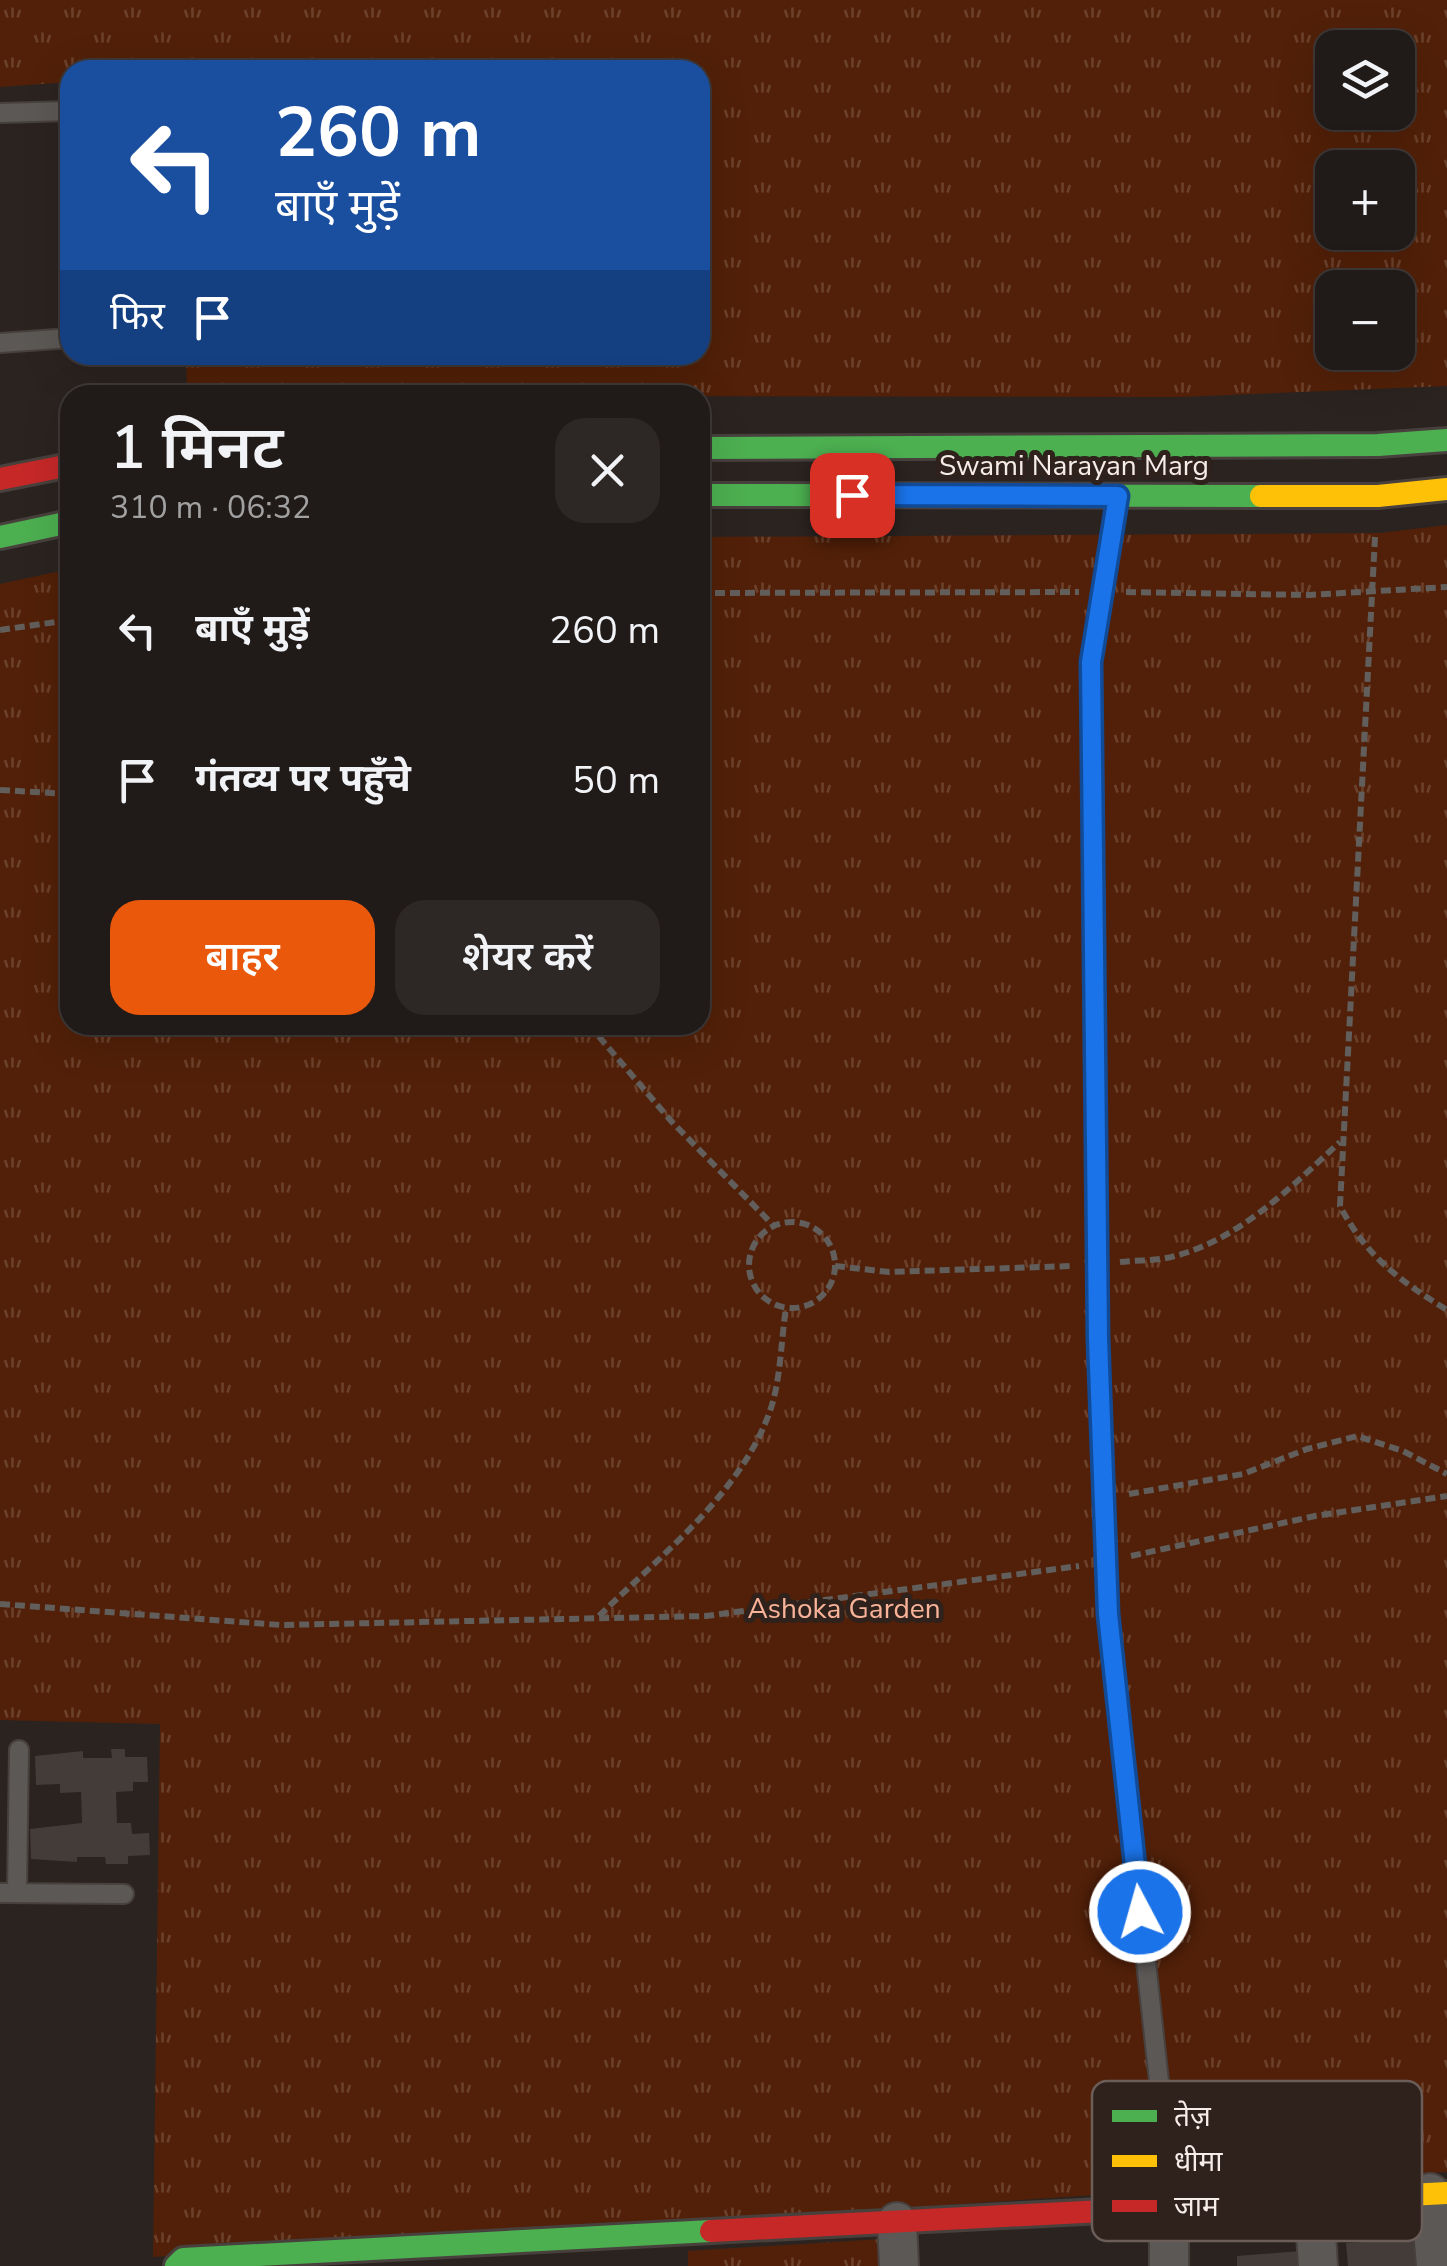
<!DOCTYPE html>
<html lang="hi">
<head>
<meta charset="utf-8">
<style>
  :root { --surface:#201a18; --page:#2d2725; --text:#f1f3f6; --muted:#a2a1a2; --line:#3d3837; --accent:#ea580c }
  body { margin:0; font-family:"Nunito Sans","Noto Sans Devanagari",sans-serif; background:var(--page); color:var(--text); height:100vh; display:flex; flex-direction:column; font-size:38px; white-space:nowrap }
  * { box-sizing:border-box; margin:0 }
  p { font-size:32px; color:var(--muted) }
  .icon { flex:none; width:55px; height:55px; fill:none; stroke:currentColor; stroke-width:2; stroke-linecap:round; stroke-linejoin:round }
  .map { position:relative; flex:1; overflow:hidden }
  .details { position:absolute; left:60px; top:385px; width:650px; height:650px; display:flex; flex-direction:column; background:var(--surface); border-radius:30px; box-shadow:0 10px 40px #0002,0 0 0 2px var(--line) }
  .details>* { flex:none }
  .top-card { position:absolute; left:60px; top:60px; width:650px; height:305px; border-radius:30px; box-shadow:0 10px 40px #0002,0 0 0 2px var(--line); background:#1a4fa0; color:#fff; overflow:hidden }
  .tools { position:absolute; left:1315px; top:30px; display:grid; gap:20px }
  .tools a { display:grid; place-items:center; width:100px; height:100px; border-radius:20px; background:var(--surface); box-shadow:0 10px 40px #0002,0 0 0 2px var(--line); font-size:50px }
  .pin { position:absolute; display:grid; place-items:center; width:85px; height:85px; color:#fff; margin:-42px; border-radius:20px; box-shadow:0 5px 15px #0006 }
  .me { position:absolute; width:110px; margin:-55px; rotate:354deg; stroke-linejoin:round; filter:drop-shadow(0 0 8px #0008) }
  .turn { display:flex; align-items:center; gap:35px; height:210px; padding:0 50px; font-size:45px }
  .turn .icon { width:130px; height:130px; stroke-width:2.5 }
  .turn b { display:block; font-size:70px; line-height:85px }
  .then { display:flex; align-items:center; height:95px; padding:0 50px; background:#0003; gap:20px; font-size:38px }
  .round { display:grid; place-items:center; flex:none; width:105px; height:105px; border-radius:30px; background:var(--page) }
  .summary { display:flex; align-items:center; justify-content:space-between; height:170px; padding:0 50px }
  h1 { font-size:60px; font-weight:600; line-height:75px }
  .cta { display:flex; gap:20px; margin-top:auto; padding:20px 50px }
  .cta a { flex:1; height:115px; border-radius:30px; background:var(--accent); color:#fff; font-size:40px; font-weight:600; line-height:115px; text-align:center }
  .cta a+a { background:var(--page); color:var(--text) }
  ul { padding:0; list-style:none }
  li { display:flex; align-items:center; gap:30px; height:150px; padding:0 50px }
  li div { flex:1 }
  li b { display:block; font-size:38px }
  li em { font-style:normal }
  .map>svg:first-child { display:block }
  .grass { fill:url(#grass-tufts); fill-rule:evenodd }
  .building { fill:#433c39 }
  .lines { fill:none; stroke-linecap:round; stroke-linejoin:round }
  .lane-casing { stroke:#47403d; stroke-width:22 }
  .street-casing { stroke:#47403d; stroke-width:42 }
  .fast-casing { stroke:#47403d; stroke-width:28 }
  .slow-casing { stroke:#47403d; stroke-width:28 }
  .jam-casing { stroke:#47403d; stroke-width:28 }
  .path { stroke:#615e5c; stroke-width:6; stroke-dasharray:10 5; stroke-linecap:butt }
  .lane { stroke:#5b5856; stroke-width:18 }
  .street { stroke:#5b5856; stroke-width:38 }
  .fast { stroke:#4caf50; stroke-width:22 }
  .slow { stroke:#ffc107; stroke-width:22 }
  .jam { stroke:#c62828; stroke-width:22 }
  .route-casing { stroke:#114b97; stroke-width:25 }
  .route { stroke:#1a73e8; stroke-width:18 }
  .labels { text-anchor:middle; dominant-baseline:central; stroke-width:10; stroke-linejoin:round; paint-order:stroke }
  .street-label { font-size:28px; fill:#f6ece8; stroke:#2f211c }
  .park-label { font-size:28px; fill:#f8b398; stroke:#2f211c }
  .key { fill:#2f211c; stroke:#6b5e59; stroke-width:2.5 }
  .key-label { font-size:28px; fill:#f6ece8 }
</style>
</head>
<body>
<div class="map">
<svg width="1447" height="2266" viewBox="0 0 1447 2266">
  <defs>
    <pattern id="grass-tufts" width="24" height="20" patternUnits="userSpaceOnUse" patternTransform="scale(2.5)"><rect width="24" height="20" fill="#522008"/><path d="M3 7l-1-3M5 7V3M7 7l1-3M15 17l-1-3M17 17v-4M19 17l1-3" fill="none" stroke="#6c412c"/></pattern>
  </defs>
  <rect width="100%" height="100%" fill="#2b2320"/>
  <!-- grass -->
  <g class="grass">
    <path d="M 0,0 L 1447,0 L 1447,386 L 1179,397 L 187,395 L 186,355 L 700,355 L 700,70 L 70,70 L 70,82 L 0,87 ZM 1332,48 L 1398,48 L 1398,112 L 1332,112 ZM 1332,168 L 1398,168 L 1398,232 L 1332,232 ZM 1332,288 L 1398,288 L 1398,352 L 1332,352 Z"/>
    <polygon points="1447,525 1447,2172 153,2257 160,1724 0,1720 0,584 70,569 70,1025 700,1025 700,537 1380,533"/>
    <polygon points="882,2239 883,2266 688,2266 688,2251"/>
  </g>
  <!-- building -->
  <g class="building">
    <polygon points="111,1749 125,1749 125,1757 147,1757 148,1782 133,1782 133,1791 116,1792 117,1823 131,1823 132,1834 149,1833 150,1855 128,1856 128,1864 106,1864 105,1857 77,1857 77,1862 31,1859 30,1829 82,1823 81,1792 60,1793 60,1784 36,1785 35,1756 83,1751 83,1758 112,1758"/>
    <polygon points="1423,2239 1422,2266 1348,2266 1346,2243"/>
    <polygon points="1301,2251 1302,2266 1237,2266 1237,2256"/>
  </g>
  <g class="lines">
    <defs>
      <g id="lane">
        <polyline points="0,113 70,111"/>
        <polyline points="0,343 70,338"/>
        <polyline points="1117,501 1091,662 1099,1376 1108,1614 1169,2173"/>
        <polyline points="0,1893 124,1894"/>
        <polyline points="17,1893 19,1750"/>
      </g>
      <g id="street">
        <polyline points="1430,2193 1436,2266"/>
        <polyline points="1314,2201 1318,2266"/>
        <polyline points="897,2222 899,2266"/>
        <polyline points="1169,2266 1169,2207"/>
      </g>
      <g id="fast">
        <polyline points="700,448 1378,445 1447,440"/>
        <polyline points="700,495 1261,496"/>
        <polyline points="0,537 70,522"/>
        <polyline points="176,2266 183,2259 711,2231"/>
      </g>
      <g id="slow">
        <polyline points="1261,496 1378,496 1447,489"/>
        <polyline points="1219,2205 1447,2193"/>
      </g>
      <g id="jam">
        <polyline points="0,479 70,465"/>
        <polyline points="711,2231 1219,2205"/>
      </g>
    </defs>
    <!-- lane casing -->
    <use href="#lane" class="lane-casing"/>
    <!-- street casing -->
    <use href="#street" class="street-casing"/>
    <!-- fast casing -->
    <use href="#fast" class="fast-casing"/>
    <!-- slow casing -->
    <use href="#slow" class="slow-casing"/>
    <!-- jam casing -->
    <use href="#jam" class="jam-casing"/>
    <!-- path -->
    <g class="path">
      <path d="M 1375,537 L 1340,1206 C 1366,1256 1400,1281 1447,1310"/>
      <polyline points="1126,592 1309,595 1447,587"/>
      <polyline points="700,593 1079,592"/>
      <polyline points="0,630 70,620"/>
      <polyline points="0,790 70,794"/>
      <polyline points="589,1025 672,1122 774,1226"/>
      <circle cx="792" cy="1265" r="43"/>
      <path d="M 1120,1262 C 1138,1260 1158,1261 1175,1256 C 1240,1239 1291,1187 1340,1142"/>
      <polyline points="835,1266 889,1272 1073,1266"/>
      <polyline points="1129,1494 1243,1474 1307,1449 1357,1436 1403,1451 1447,1474"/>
      <polyline points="1131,1556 1315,1516 1447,1496"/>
      <polyline points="0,1604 281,1625 706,1616 1079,1566"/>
      <path d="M 599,1616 C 661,1555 743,1492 771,1408 C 781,1377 781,1340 786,1308"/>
    </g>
    <!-- lane -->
    <use href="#lane" class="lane"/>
    <!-- street -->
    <use href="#street" class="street"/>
    <!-- fast -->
    <use href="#fast" class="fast"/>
    <!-- slow -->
    <use href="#slow" class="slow"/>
    <!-- jam -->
    <use href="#jam" class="jam"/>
  </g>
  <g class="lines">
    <defs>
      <polyline id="route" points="852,495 1118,496 1091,662 1098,1339 1108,1614 1140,1912"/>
    </defs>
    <!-- route casing -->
    <use href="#route" class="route-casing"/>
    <!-- route -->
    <use href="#route" class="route"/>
  </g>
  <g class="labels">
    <!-- street labels -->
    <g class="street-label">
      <text x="1074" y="466">Swami Narayan Marg</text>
    </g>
    <!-- park labels -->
    <g class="park-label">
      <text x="844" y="1609">Ashoka Garden</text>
    </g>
  </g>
  <!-- legend -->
  <rect x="1092" y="2081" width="330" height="160" rx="15" class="key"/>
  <rect x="1112" y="2110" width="45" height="12" fill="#4caf50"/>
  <rect x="1112" y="2155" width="45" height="12" fill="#ffc107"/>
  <rect x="1112" y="2200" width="45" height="12" fill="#c62828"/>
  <g class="key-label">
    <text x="1174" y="2126">तेज़</text>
    <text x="1174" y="2171">धीमा</text>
    <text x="1174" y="2216">जाम</text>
  </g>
</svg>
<div class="tools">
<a><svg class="icon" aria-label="layers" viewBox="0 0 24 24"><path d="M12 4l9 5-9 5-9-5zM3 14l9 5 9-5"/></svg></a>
<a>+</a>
<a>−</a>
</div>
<div class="pin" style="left:852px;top:495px;background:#d93025"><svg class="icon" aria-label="arrive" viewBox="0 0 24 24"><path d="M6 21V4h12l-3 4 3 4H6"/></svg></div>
<svg class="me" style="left:1140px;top:1912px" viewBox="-20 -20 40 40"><circle r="17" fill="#1a73e8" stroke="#fff" stroke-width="3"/><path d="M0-11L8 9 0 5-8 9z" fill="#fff"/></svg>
<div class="top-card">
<div class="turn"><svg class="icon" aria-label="left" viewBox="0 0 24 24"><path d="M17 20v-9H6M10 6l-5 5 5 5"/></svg><div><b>260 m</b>बाएँ मुड़ें</div></div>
<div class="then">फिर<svg class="icon" aria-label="arrive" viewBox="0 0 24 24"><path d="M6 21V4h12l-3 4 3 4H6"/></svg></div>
</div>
<section class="details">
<div class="summary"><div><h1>1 मिनट</h1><p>310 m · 06:32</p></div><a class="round"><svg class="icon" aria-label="close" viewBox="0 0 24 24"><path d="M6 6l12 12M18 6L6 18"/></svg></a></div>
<ul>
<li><svg class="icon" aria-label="left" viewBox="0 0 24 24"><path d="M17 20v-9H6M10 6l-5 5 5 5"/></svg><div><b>बाएँ मुड़ें</b></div><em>260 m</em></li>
<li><svg class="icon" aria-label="arrive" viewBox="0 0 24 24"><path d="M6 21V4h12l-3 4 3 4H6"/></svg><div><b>गंतव्य पर पहुँचे</b></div><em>50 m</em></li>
</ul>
<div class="cta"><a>बाहर</a><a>शेयर करें</a></div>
</section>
</div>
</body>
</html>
